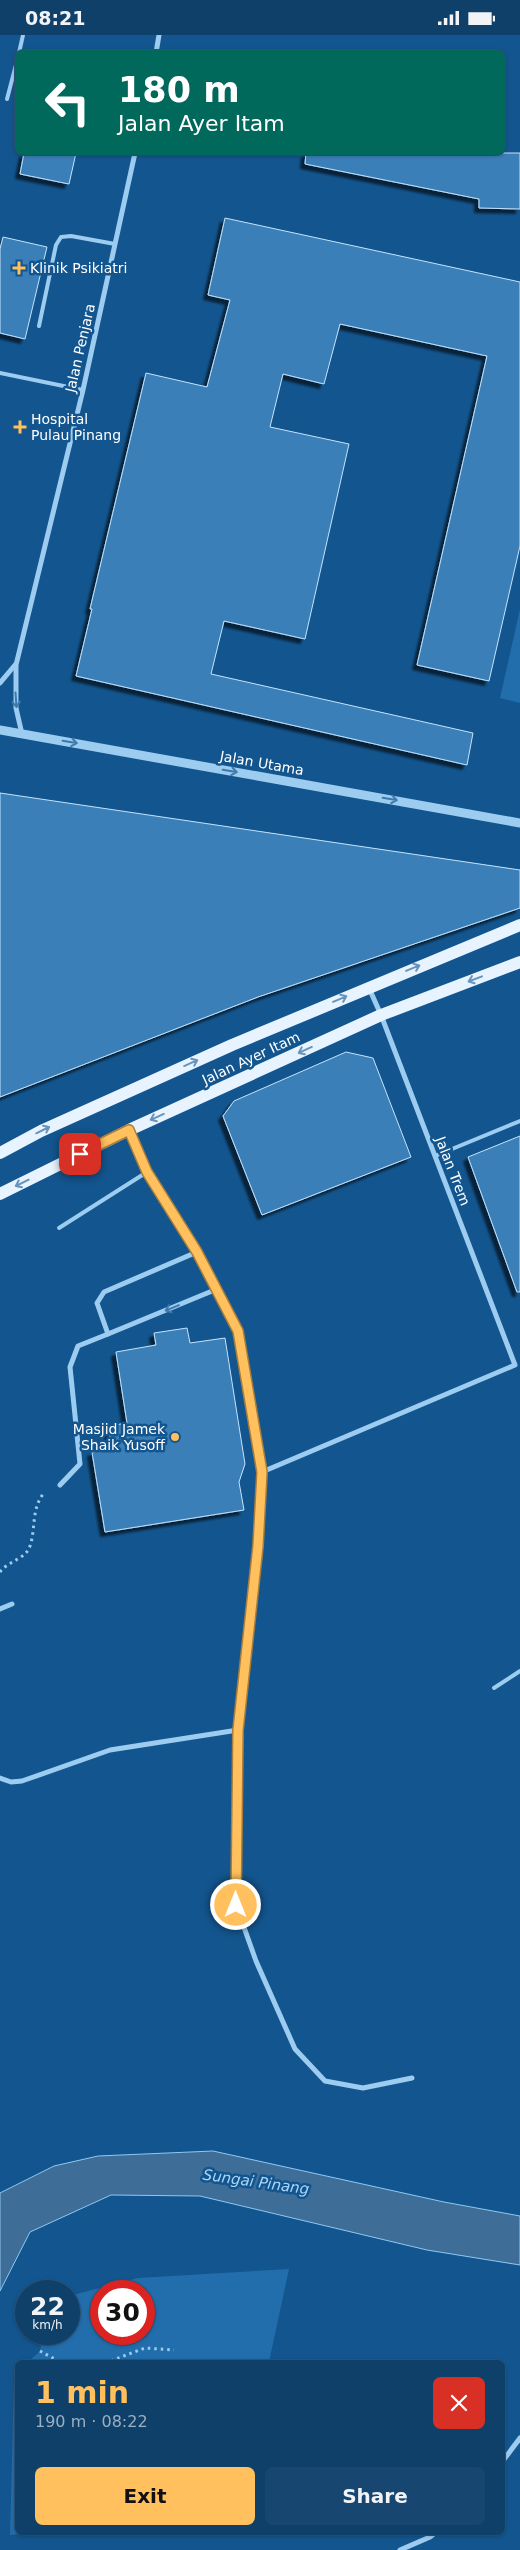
<!DOCTYPE html>
<html lang="en">
<head>
<meta charset="utf-8">
<style>
  :root { --surface:#0e406a; --page:#174770; --text:#f1f3f6; --muted:#9bafc1; --line:#2e597e; --accent:#ffc05d }
  body { margin:0; font-family:"DejaVu Sans",sans-serif; background:var(--page); color:var(--text); height:100vh; display:flex; flex-direction:column; font-size:19px; white-space:nowrap }
  * { box-sizing:border-box; margin:0 }
  p { font-size:16px; color:var(--muted) }
  .icon { flex:none; width:28px; height:28px; fill:none; stroke:currentColor; stroke-width:2; stroke-linecap:round; stroke-linejoin:round }
  .map { position:relative; flex:1; overflow:hidden }
  .panel { position:absolute; left:15px; top:2325px; width:490px; height:175px; display:flex; flex-direction:column; background:var(--surface); border-radius:8px; box-shadow:0 1px 4px #0004,0 0 0 1px var(--line) }
  .panel>* { flex:none }
  .banner { position:absolute; left:15px; top:15px; width:490px; height:105px; border-radius:8px; box-shadow:0 1px 4px #0004,0 0 0 1px var(--line); background:#00695c; color:#fff; overflow:hidden }
  .speed { position:absolute; left:15px; top:2245px; display:flex; gap:10px; font-size:25px; font-weight:700; text-align:center }
  .speed>* { display:grid; place-content:center; width:65px; height:65px; border-radius:50%; background:var(--surface); box-shadow:0 1px 4px #0004,0 0 0 1px var(--line); line-height:1 }
  .speed small { font-size:12px; font-weight:400 }
  .speed .limit { border:8px solid #d22; background:#fff; color:#111 }
  .pin { position:absolute; display:grid; place-items:center; width:42px; height:42px; color:#fff; margin:-21px; border-radius:10px; box-shadow:0 2px 8px #0006 }
  .me { position:absolute; width:55px; margin:-28px; rotate:0deg; stroke-linejoin:round; filter:drop-shadow(0 0 4px #0008) }
  .turn { display:flex; align-items:center; gap:18px; height:105px; padding:0 20px; font-size:22px }
  .turn .icon { width:65px; height:65px; stroke-width:2.5 }
  .turn b { display:block; font-size:35px; line-height:42px }
  .round { display:grid; place-items:center; flex:none; width:52px; height:52px; border-radius:8px; background:var(--page) }
  .headline { display:flex; align-items:center; justify-content:space-between; height:85px; padding:0 20px }
  h1 { font-size:30px; font-weight:700; line-height:38px; color:var(--accent) }
  .primary-button { display:flex; gap:10px; margin-top:auto; padding:10px 20px }
  .primary-button a { flex:1; height:58px; border-radius:8px; background:var(--accent); color:#111; font-size:20px; font-weight:700; line-height:58px; text-align:center }
  .primary-button a+a { background:var(--page); color:var(--text) }
  .status { display:flex; justify-content:space-between; align-items:center; height:35px; padding:0 25px; background:var(--surface); direction:ltr }
  .status svg { height:14px; fill:currentColor }
  .map>svg:first-child { display:block }
  .green { fill:#226eac; fill-rule:evenodd }
  .water { fill:#3e6e98; stroke:#8fc8f4 }
  .building { fill:#3b7fb8; stroke:#c4e3fc; filter:url(#shadow) }
  .lines { fill:none; stroke-linecap:round; stroke-linejoin:round }
  .path { stroke:#9dccf1; stroke-width:3; stroke-dasharray:2.5 4; stroke-linecap:butt }
  .service { stroke:#9dccf1; stroke-width:4 }
  .minor { stroke:#9dccf1; stroke-width:5 }
  .tertiary { stroke:#9dccf1; stroke-width:9 }
  .primary { stroke:#e7f3ff; stroke-width:12 }
  .oneway { stroke:#3c79ac }
  .oneway2 { stroke:#6894bb }
  .route-casing { stroke:#a67d3c; stroke-width:12 }
  .route { stroke:#ffc05d; stroke-width:9 }
  .poi-dot { fill:#ffc05d; stroke:#13558e; stroke-width:2 }
  .labels { text-anchor:middle; dominant-baseline:central; stroke-width:5; stroke-linejoin:round; paint-order:stroke }
  .poi-label { font-size:14px; fill:#fff; stroke:#13558e; text-anchor:start }
  .street-label { font-size:14px; fill:#fff; stroke:#13558e }
  .water-label { font-size:15px; font-style:italic; fill:#a9d5f8; stroke:#13558e }
</style>
</head>
<body>
<div class="status"><b>08:21</b><svg viewBox="0 0 49 12"><path d="M0 12V9h3v3zM5 12V6h3v6zM10 12V3h3v9zM15 12V0h3v12zM26 1h20v11H26zM47 4h2v5h-2z"/></svg></div>
<div class="map">
<svg width="520" height="2515" viewBox="0 0 520 2515">
  <defs>
    <filter id="shadow"><feDropShadow dx="-4.5" dy="4.5" stdDeviation="1" flood-color="#0009"/></filter>
  </defs>
  <rect width="100%" height="100%" fill="#13558e"/>
  <!-- green -->
  <g class="green">
    <polygon points="520,574 520,668 500,663"/>
    <path d="M 289,2234 L 269,2327 L 28,2327 L 40,2316 L 43,2299 L 69,2299 L 69,2261 L 138,2243 ZM 101,2256 L 144,2256 L 144,2299 L 101,2299 Z"/>
    <polygon points="17,2342 18,2498 29,2498 10,2500 14,2347"/>
  </g>
  <!-- water -->
  <polygon class="water" points="213,2116 444,2167 520,2181 520,2230 427,2215 200,2161 111,2160 30,2197 0,2256 0,2158 54,2131 98,2121"/>
  <!-- building -->
  <g class="building">
    <polygon points="24,118 76,118 69,149 20,139"/>
    <polygon points="306,118 520,118 520,174 479,173 479,164 305,129"/>
    <polygon points="225,183 520,247 520,511 489,646 417,630 487,321 340,289 324,349 283,339 270,392 349,409 305,604 224,586 211,639 473,698 467,730 76,641 92,574 90,574 146,338 207,352 230,265 208,260"/>
    <polygon points="3,202 47,212 25,304 0,298 0,214"/>
    <polygon points="0,758 520,835 520,873 258,962 0,1062"/>
    <polygon points="346,1017 373,1023 411,1122 262,1180 223,1081 234,1066"/>
    <polygon points="520,1101 520,1257 517,1257 468,1122"/>
    <polygon points="187,1293 190,1308 225,1303 245,1429 239,1447 244,1475 105,1497 92,1417 112,1414 108,1391 127,1388 116,1317 156,1310 154,1298"/>
  </g>
  <g class="lines">
    <!-- path -->
    <g class="path">
      <path d="M 0,1537 C 8,1526 26,1524 30,1511 C 36,1493 31,1474 44,1458"/>
      <polyline points="40,2316 62,2328"/>
      <polyline points="105,2328 145,2313 174,2315"/>
    </g>
    <!-- service -->
    <g class="service">
      <polyline points="19,18 23,0"/>
      <polyline points="7,64 18,22"/>
      <polyline points="39,291 56,210 61,202 71,201 115,209"/>
      <polyline points="0,338 83,355"/>
      <polyline points="435,1121 520,1086"/>
      <polyline points="59,1193 147,1137"/>
      <polyline points="494,1653 520,1636"/>
    </g>
    <!-- minor -->
    <g class="minor">
      <polyline points="156,18 159,0"/>
      <polyline points="0,648 15,630"/>
      <polyline points="22,699 16,673 16,630 83,355 135,118"/>
      <polyline points="369,953 381,980 515,1330 262,1437 258,1511 238,1695 236,1870 256,1926 295,2014 325,2046 363,2053 412,2043"/>
      <polyline points="129,1096 147,1137 197,1217 238,1296 262,1437"/>
      <polyline points="108,1299 217,1254"/>
      <polyline points="60,1450 80,1429 70,1332 78,1311 108,1299 97,1268 104,1257 197,1217"/>
      <polyline points="0,1574 12,1569"/>
      <polyline points="0,1743 11,1747 22,1746 110,1715 238,1695"/>
      <polyline points="502,2427 520,2403"/>
      <polyline points="400,2515 430,2502 435,2498"/>
    </g>
    <!-- tertiary -->
    <polyline class="tertiary" points="0,695 520,788"/>
    <!-- primary -->
    <g class="primary">
      <polyline points="0,1118 41,1096 232,1010 520,890"/>
      <polyline points="0,1159 129,1095 381,980 520,927"/>
    </g>
  </g>
  <!-- one-way arrows -->
  <defs><path id="oneway-shaft" d="M-6 0H5M1.5-3L5.5 0L1.5 3" fill="none" stroke-width="1.6" stroke-linecap="round" stroke-linejoin="round" transform="scale(1.25)"/></defs>
  <g class="oneway">
    <use href="#oneway-shaft" transform="translate(16 665) rotate(86)"/>
    <use href="#oneway-shaft" transform="translate(70 707) rotate(10)"/>
    <use href="#oneway-shaft" transform="translate(230 736) rotate(10)"/>
    <use href="#oneway-shaft" transform="translate(390 764) rotate(10)"/>
    <use href="#oneway-shaft" transform="translate(172 1273) rotate(158)"/>
  </g>
  <g class="oneway2">
    <use href="#oneway-shaft" transform="translate(413 933) rotate(-22)"/>
    <use href="#oneway-shaft" transform="translate(475 944) rotate(159)"/>
    <use href="#oneway-shaft" transform="translate(340 964) rotate(-23)"/>
    <use href="#oneway-shaft" transform="translate(305 1015) rotate(155)"/>
    <use href="#oneway-shaft" transform="translate(191 1028) rotate(-24)"/>
    <use href="#oneway-shaft" transform="translate(157 1082) rotate(156)"/>
    <use href="#oneway-shaft" transform="translate(43 1095) rotate(-26)"/>
    <use href="#oneway-shaft" transform="translate(22 1148) rotate(154)"/>
  </g>
  <g class="lines">
    <defs>
      <polyline id="route" points="80,1119 129,1095 147,1137 197,1217 238,1296 262,1437 258,1511 238,1695 236,1870"/>
    </defs>
    <!-- route casing -->
    <use href="#route" class="route-casing"/>
    <!-- route -->
    <use href="#route" class="route"/>
  </g>
  <!-- markers -->
  <g class="poi-dot">
    <path d="M16.5 225.5h5v5h5v5h-5v5h-5v-5h-5v-5h5z"/>
    <path d="M17.5 384.5h5v5h5v5h-5v5h-5v-5h-5v-5h5z"/>
    <circle cx="175" cy="1402" r="5"/>
  </g>
  <g class="labels">
    <!-- poi labels -->
    <g class="poi-label">
      <text x="30" y="233">Klinik Psikiatri</text>
      <text x="31" y="384">Hospital<tspan x="31" dy="16">Pulau Pinang</tspan></text>
      <text x="165" y="1394" text-anchor="end">Masjid Jamek<tspan x="165" dy="16">Shaik Yusoff</tspan></text>
    </g>
    <!-- street labels -->
    <g class="street-label">
      <text transform="translate(80 313) rotate(-77)">Jalan Penjara</text>
      <text transform="translate(262 728) rotate(10)">Jalan Utama</text>
      <text transform="translate(251 1023) rotate(-25)">Jalan Ayer Itam</text>
      <text transform="translate(453 1136) rotate(69)">Jalan Trem</text>
    </g>
    <!-- water labels -->
    <g class="water-label">
      <text transform="translate(256 2147) rotate(8)">Sungai Pinang</text>
    </g>
  </g>
</svg>
<div class="speed"><div>22<small>km/h</small></div><div class="limit">30</div></div>
<div class="pin" style="left:80px;top:1119px;background:#d93025"><svg class="icon" aria-label="arrive" viewBox="0 0 24 24"><path d="M6 21V4h12l-3 4 3 4H6"/></svg></div>
<svg class="me" style="left:236px;top:1870px" viewBox="-20 -20 40 40"><circle r="17" fill="#ffc05d" stroke="#fff" stroke-width="3"/><path d="M0-11L8 9 0 5-8 9z" fill="#fff"/></svg>
<div class="banner">
<div class="turn"><svg class="icon" aria-label="left" viewBox="0 0 24 24"><path d="M17 20v-9H6M10 6l-5 5 5 5"/></svg><div><b>180 m</b>Jalan Ayer Itam</div></div>
</div>
<section class="panel">
<div class="headline"><div><h1>1 min</h1><p>190 m · 08:22</p></div><a class="round" style="background:#d93025;color:#fff"><svg class="icon" aria-label="close" viewBox="0 0 24 24"><path d="M6 6l12 12M18 6L6 18"/></svg></a></div>
<div class="primary-button"><a>Exit</a><a>Share</a></div>
</section>
</div>
</body>
</html>
